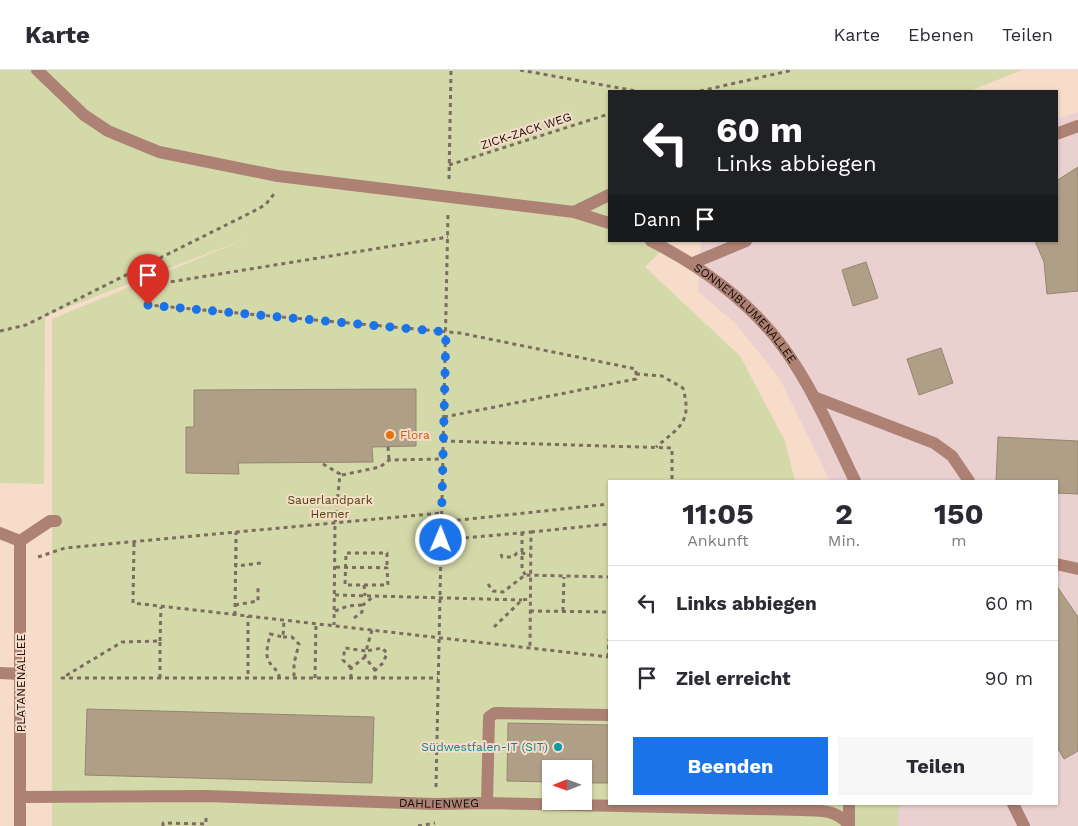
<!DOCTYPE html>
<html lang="de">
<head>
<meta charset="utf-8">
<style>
  :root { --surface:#fff; --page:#f7f7f7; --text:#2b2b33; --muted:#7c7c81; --line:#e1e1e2; --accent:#1a73e8 }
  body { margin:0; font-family:"Work Sans",sans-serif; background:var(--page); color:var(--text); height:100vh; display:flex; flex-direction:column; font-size:19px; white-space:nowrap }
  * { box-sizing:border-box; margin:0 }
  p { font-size:16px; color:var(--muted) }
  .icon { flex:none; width:28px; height:28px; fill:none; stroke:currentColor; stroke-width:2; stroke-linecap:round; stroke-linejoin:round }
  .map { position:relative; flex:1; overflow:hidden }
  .panel { position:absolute; left:608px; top:410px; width:450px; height:325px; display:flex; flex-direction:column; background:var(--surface); border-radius:0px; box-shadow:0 1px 4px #0004 }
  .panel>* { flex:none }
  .guide { position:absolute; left:608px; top:20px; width:450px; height:152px; border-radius:0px; box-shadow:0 1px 4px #0004; background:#202124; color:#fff; overflow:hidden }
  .needle { width:32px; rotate:269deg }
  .tools { position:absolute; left:542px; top:690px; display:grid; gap:10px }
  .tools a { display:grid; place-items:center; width:50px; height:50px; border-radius:0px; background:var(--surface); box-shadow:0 1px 4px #0004; font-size:25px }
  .pin { position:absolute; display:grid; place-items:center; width:42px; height:42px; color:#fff; margin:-51px -21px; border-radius:50% 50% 50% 0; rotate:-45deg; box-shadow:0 0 5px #0007 }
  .pin .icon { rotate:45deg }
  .me { position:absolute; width:55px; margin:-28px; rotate:1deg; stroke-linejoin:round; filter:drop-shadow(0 0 4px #0008) }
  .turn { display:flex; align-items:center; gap:18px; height:105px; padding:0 25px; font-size:22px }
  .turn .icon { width:65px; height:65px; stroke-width:2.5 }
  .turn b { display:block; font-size:35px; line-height:42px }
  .then { display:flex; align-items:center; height:48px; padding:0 25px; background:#0003; gap:10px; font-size:19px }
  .eta { display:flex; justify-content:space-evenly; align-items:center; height:85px; text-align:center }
  .eta b { font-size:30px; font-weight:700; line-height:35px }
  .primary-button { display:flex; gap:10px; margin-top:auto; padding:10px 25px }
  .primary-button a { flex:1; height:58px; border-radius:0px; background:var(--accent); color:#fff; font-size:20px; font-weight:700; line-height:58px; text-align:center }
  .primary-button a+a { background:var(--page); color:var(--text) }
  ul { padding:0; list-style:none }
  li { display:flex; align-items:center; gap:15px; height:75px; padding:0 25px; border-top:1px solid var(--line) }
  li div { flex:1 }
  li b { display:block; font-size:19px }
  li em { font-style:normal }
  header { display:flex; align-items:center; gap:30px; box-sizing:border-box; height:70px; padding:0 25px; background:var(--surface); border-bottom:1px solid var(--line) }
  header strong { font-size:24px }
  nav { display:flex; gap:28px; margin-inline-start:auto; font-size:18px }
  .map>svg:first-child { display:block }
  .commercial { fill:#ebd0d0 }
  .green { fill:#d4d9a9; fill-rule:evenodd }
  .building { fill:#b09f87; stroke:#96856f }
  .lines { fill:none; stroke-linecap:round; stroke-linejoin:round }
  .path { stroke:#7d6c61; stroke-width:3; stroke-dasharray:4 4; stroke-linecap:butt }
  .minor { stroke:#ad8173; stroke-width:12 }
  .route { stroke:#1a73e8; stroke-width:9; stroke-dasharray:0 16.2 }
  .food-dot { fill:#e8710a; stroke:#f6dcc9; stroke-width:2 }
  .culture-dot { fill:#0f9aa8; stroke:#f6dcc9; stroke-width:2 }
  .labels { text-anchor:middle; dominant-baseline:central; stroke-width:4; stroke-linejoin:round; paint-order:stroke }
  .street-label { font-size:12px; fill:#140b06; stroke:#f6dcc9 }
  .food-label { font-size:12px; fill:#c56008; stroke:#f6dcc9; text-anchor:start }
  .park-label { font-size:12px; fill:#454809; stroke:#f6dcc9 }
  .culture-label { font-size:12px; fill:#0d838f; stroke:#f6dcc9; text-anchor:end }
</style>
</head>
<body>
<header>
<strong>Karte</strong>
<nav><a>Karte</a><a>Ebenen</a><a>Teilen</a></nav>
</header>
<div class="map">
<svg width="1078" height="756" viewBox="0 0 1078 756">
  <rect width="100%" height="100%" fill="#f6dcc9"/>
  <!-- commercial -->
  <polygon class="commercial" points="1078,42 1078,756 898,756 898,734 1056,734 1056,411 830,411 780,309 735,253 698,221 701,172 1056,171 1056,49"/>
  <!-- green -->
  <path class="green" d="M 0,0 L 1022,0 L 970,21 L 609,21 L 609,171 L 671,171 L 645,197 L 740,286 L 785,371 L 795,411 L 609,411 L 609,734 L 899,734 L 898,756 L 52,756 L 52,249 L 253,166 L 45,246 L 44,414 L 0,413 ZM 551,699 L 584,699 L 584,731 L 551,731 Z"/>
  <!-- building -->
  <g class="building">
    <polygon points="1078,97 1078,221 1047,224 1044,192 1035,171 1056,171 1056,111"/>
    <polygon points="866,192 878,228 853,236 842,200"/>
    <polygon points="941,278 953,313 919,325 907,289"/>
    <polygon points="416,319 416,376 372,377 373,392 238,393 239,404 186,403 186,357 194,357 194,320"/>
    <polygon points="998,367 1078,371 1078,424 1056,423 1056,411 996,411"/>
    <polygon points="1056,515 1078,547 1078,681 1064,689 1056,675"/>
    <polygon points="87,639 374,647 372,713 85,705"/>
    <polygon points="508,653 609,655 609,713 584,713 584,699 551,699 551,712 507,711"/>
  </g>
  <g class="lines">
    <!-- path -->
    <g class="path">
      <polyline points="520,0 636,21"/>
      <polyline points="700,21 793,0"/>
      <polyline points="449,95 609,44"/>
      <polyline points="449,109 451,0"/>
      <polyline points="0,261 26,255 258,139 266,134 274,124"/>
      <path d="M 636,304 L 662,306 L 683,318 C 692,352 681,356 656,377"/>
      <polyline points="444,347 636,309 636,299 460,263 148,235 145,216 448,167"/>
      <polyline points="443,371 672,378 672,411"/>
      <polyline points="388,377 389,390"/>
      <polyline points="323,394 340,404 335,454 334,555"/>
      <polyline points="342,405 380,397 389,390 443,389"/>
      <polyline points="441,452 609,434"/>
      <polyline points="522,462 522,498 525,505"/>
      <polyline points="531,462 609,454"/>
      <polyline points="441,470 531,462 530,578"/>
      <polyline points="134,473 133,533 609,587"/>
      <polyline points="501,484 502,487 513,487 517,483 530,484"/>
      <polyline points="38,487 65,478 441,443"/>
      <path d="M 336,497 C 353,498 370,497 387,498 L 388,515 L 345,515 L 346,483 L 387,483 L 387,498"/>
      <polyline points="488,514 493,521 503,522 525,505 609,507"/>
      <polyline points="364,515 365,526"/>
      <polyline points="335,525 522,530"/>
      <polyline points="235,535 258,531 258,516"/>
      <polyline points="335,541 348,536 363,535"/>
      <polyline points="530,541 609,542"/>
      <polyline points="563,541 564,507"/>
      <polyline points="235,545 236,463 236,496 261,493"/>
      <polyline points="354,548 362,542 363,535 374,526"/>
      <polyline points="494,557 522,530 530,529"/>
      <polyline points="372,560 366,581 382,578 387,583 383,593 375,600 375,609"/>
      <polyline points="283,567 292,567 299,574 294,593 294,608"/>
      <polyline points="160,571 161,537"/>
      <polyline points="608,587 609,569"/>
      <polyline points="351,598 343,590 345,578 366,581 365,587 375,600"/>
      <polyline points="248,604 248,546"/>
      <polyline points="160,608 160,571 122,572 62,608 438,608"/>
      <path d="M 279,608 L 279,603 C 263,588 266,585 270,564 L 283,567 L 284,550"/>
      <polyline points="315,608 316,553"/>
      <polyline points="351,608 351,598 365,587"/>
      <polyline points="436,717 448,143"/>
      <polyline points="163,756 163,753 206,754 206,744"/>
      <polyline points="418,756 435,753"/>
    </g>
    <!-- minor -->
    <g class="minor">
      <polyline points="37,0 84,45 108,61 159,82 278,106 574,142 609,153"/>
      <polyline points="1056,64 1078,56"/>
      <polyline points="574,142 609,125"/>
      <path id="s1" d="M 651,171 C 701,196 750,232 783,277 C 813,318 833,366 855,411"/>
      <polyline points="693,193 746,171"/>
      <polyline points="814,327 934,373 952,386 969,411"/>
      <polyline points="0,463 20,471"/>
      <polyline points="20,471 50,451 56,451"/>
      <polyline points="1056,494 1078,499"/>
      <polyline points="0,603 21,604"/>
      <path id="s2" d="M 21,727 L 207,726 L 435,734 L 487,733 L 802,740 C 821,741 836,739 849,755"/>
      <polyline points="487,733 489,647 495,643 609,645"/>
      <polyline points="1013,734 1024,756"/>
      <polyline points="20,756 20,471"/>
      <polyline points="849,756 849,734"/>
    </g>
  </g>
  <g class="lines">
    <!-- route -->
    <polyline class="route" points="148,235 446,262 441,470"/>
  </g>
  <!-- markers -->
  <circle class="food-dot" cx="390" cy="365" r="5"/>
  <circle class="culture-dot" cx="558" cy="677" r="5"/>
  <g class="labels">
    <!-- street labels -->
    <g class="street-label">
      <text transform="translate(526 61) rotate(-18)">ZICK-ZACK WEG</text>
      <text stroke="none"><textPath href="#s1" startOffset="120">SONNENBLUMENALLEE</textPath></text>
      <text transform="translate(21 613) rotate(-90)">PLATANENALLEE</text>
      <text stroke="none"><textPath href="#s2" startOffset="418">DAHLIENWEG</textPath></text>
    </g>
    <!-- food labels -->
    <g class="food-label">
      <text x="400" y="365">Flora</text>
    </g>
    <!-- park labels -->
    <g class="park-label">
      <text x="330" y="430">Sauerlandpark<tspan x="330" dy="14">Hemer</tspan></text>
    </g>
    <!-- culture labels -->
    <g class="culture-label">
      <text x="548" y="677">Südwestfalen-IT (SIT)</text>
    </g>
  </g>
</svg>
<div class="tools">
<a><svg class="needle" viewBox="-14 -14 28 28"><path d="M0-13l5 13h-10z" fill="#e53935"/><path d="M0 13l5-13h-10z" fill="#7c7c81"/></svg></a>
</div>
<div class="pin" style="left:148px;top:235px;background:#d93025"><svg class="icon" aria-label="arrive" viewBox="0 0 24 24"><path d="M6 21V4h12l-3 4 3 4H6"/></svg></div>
<svg class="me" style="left:441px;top:470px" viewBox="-20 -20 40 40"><circle r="17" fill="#1a73e8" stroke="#fff" stroke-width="3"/><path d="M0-11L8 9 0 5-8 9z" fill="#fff"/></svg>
<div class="guide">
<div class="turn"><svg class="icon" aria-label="left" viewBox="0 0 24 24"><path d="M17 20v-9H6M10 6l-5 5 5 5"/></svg><div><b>60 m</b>Links abbiegen</div></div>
<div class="then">Dann<svg class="icon" aria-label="arrive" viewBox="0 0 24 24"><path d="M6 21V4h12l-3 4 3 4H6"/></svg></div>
</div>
<section class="panel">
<div class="eta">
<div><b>11:05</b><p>Ankunft</p></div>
<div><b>2</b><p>Min.</p></div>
<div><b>150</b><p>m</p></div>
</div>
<ul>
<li><svg class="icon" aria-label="left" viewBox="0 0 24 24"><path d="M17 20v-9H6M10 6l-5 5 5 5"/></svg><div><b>Links abbiegen</b></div><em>60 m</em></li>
<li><svg class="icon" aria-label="arrive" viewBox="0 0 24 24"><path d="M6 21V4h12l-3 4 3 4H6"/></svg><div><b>Ziel erreicht</b></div><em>90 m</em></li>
</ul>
<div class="primary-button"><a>Beenden</a><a>Teilen</a></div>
</section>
</div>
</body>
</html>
